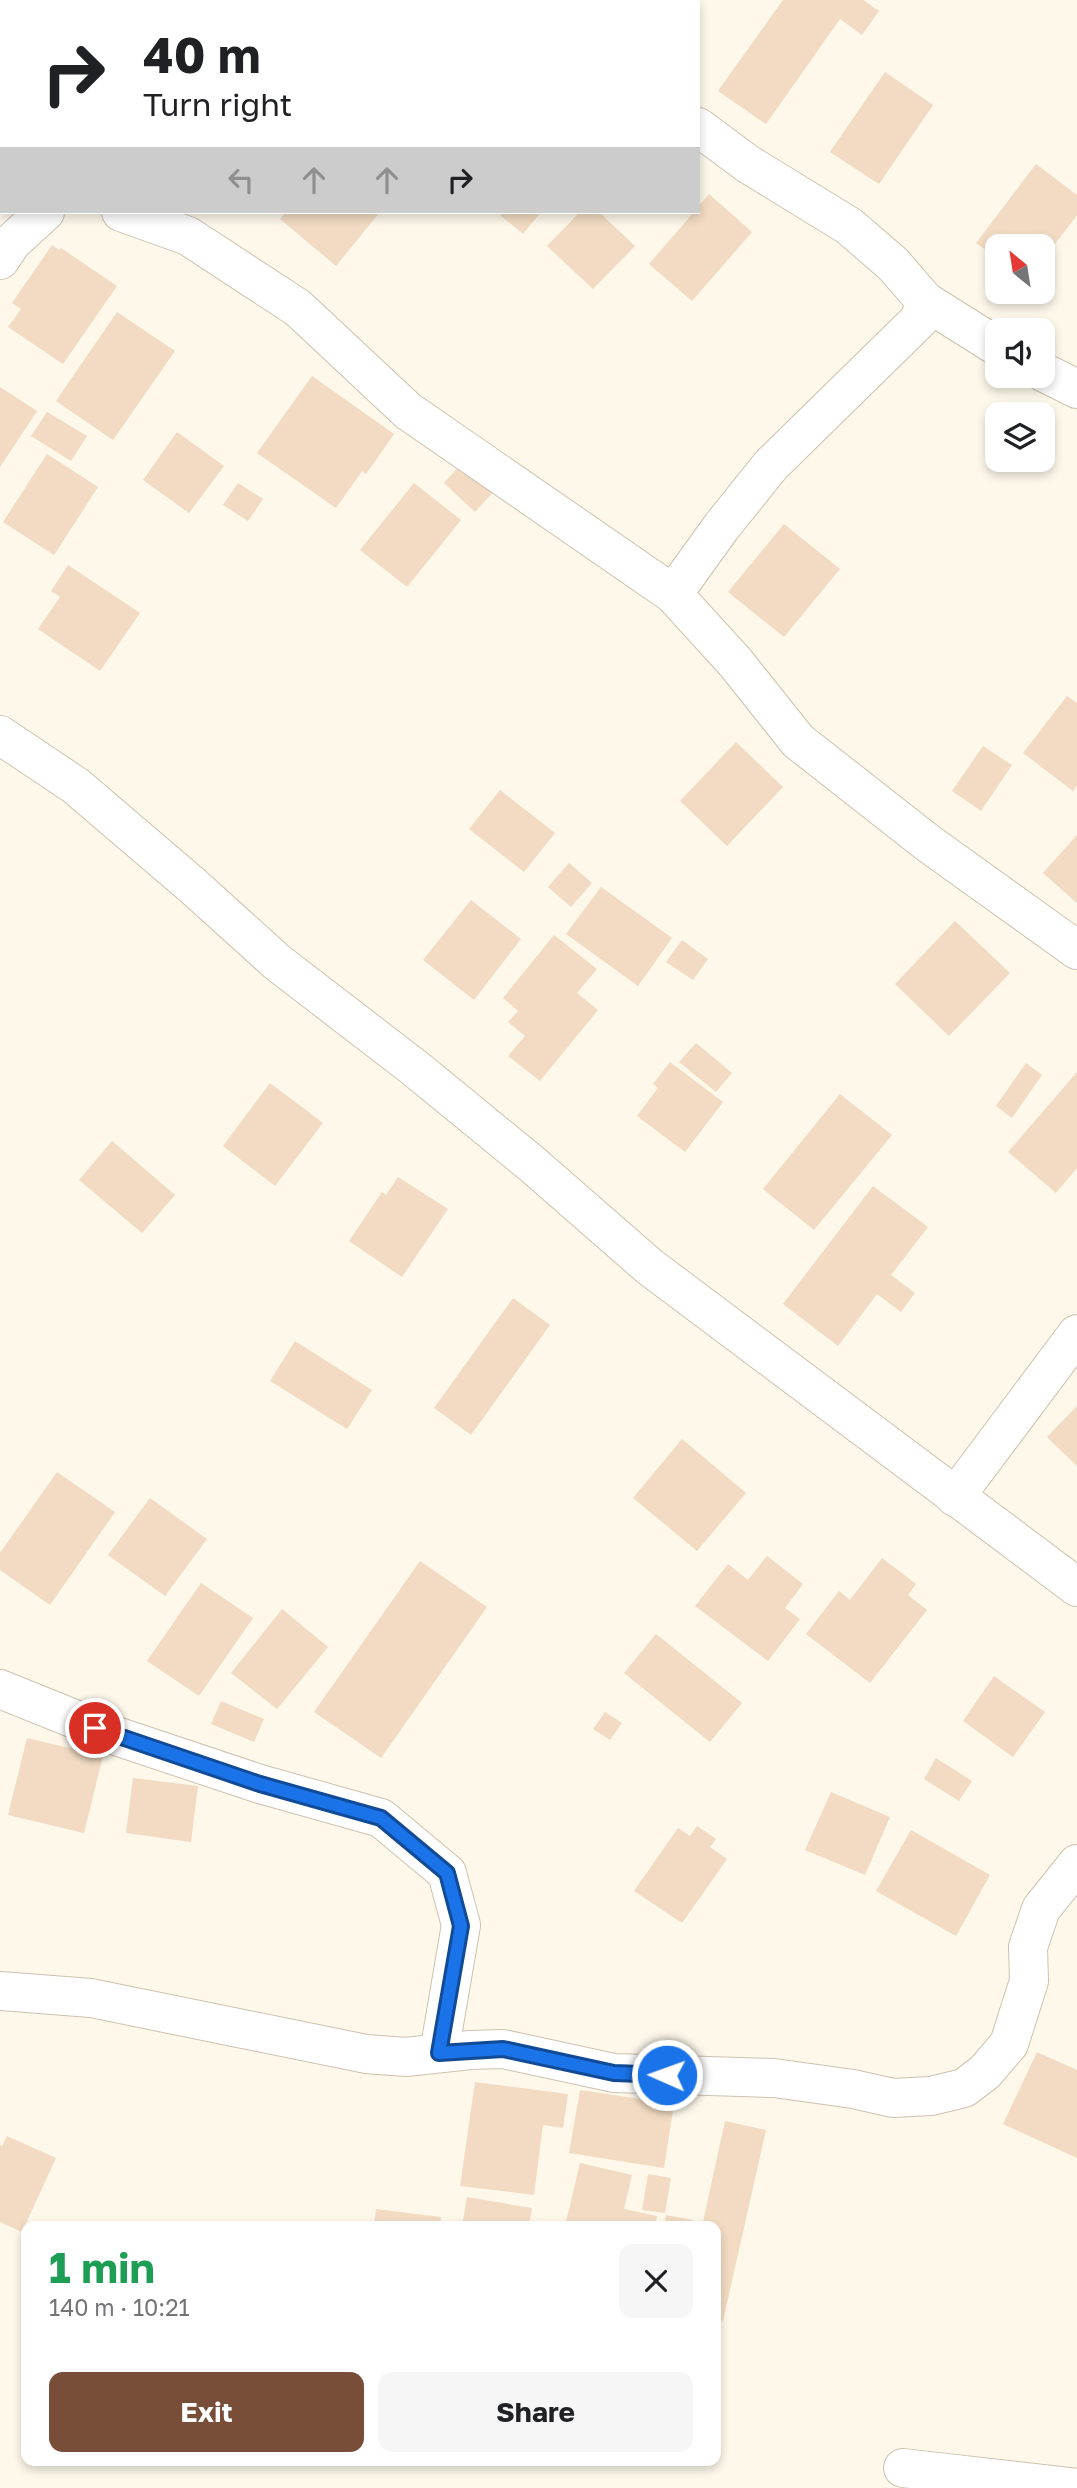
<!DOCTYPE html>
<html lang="en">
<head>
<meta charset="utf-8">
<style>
  :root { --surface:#fff; --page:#f6f6f6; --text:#202124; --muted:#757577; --accent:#794e38 }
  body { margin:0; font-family:"Golos Text",sans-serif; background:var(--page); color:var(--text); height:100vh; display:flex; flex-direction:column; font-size:26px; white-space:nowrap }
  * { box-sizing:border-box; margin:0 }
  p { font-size:23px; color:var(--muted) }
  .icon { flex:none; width:38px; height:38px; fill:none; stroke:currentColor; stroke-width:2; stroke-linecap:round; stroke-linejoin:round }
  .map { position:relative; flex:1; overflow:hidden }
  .panel { position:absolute; left:21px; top:2221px; width:700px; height:245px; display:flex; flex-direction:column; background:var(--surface); border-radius:14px; box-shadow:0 4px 10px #0003 }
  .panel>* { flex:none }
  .guide { position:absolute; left:0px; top:0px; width:700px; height:214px; box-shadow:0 4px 10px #0003; background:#fff; color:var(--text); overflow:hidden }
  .needle { width:46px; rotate:330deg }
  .controls { position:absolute; left:985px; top:234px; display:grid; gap:14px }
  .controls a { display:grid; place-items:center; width:70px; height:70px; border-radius:14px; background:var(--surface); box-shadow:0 4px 10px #0003; font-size:35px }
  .pin { position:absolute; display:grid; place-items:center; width:60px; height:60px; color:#fff; margin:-30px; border:4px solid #fff; border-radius:50%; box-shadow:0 2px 7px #0007 }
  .me { position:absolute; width:77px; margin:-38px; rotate:272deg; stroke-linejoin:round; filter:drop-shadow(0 0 5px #0008) }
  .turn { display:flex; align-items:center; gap:24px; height:147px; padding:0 28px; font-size:32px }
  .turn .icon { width:91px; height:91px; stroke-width:2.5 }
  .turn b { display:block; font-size:49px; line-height:60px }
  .lanes { display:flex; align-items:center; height:66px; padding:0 28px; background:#0003; justify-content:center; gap:35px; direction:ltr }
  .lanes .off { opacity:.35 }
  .round { display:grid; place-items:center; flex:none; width:74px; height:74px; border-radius:14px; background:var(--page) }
  .head { display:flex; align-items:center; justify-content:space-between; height:119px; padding:0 28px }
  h1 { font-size:42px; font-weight:700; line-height:52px; color:#1e9e55 }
  .cta { display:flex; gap:14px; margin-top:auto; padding:14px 28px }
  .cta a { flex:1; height:80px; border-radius:14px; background:var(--accent); color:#fff; font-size:28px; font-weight:700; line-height:80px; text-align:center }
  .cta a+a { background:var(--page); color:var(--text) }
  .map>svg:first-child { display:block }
  .building { fill:#f2dbc2 }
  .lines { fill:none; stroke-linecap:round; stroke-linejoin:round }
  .minor-casing { stroke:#cfc1af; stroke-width:40 }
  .minor { stroke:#fff; stroke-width:38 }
  .route-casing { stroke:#114b97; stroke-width:18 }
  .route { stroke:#1a73e8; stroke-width:12 }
</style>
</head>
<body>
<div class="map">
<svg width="1077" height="2488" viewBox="0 0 1077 2488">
  <rect width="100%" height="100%" fill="#fdf8ea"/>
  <!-- building -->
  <g class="building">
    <polygon points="783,0 863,0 879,11 862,35 840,19 766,124 718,91"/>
    <polygon points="885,72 933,105 879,184 830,152"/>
    <polygon points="1036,164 1077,195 1077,215 1043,260 1043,247 998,247 998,259 976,243"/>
    <polygon points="709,194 752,232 692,301 649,264 694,212 698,212 698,207"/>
    <polygon points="286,212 380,212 336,266 280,219"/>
    <polygon points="503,212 541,212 523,234 500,215"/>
    <polygon points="580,212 599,212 635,246 593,289 547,246"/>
    <polygon points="52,245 59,250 61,248 117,286 63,364 8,327 21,309 12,303"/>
    <polygon points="117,312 175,351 113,440 56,401"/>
    <polygon points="312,376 394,434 366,474 362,471 336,508 257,453"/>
    <polygon points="0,387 37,411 0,467"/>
    <polygon points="47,412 87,436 71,461 31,436"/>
    <polygon points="177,432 224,466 189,513 143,480"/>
    <polygon points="47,454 98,487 54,555 3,522"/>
    <polygon points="463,462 495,490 475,512 444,483"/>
    <polygon points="238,483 263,499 248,521 223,505"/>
    <polygon points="414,483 461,520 407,587 360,550"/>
    <polygon points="784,524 840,569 784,637 728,592"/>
    <polygon points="68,565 140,613 100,671 38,629 60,597 51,591"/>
    <polygon points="1067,696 1077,703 1077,785 1073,791 1023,753"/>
    <polygon points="736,742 783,787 727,846 680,801"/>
    <polygon points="983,746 1012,765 981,811 952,791"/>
    <polygon points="500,790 555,833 524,872 469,829"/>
    <polygon points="1077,835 1077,903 1043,873"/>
    <polygon points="569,863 592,883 571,907 548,887"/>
    <polygon points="601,887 672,938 638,986 566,934"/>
    <polygon points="471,900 521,939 474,1000 423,960"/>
    <polygon points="955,921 1010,973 949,1036 895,984"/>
    <polygon points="554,935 597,969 577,993 598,1010 540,1081 508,1056 525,1036 508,1022 518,1011 503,998"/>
    <polygon points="682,940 708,959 693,980 666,962"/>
    <polygon points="696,1043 732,1073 716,1092 679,1062"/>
    <polygon points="670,1062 723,1102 685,1152 637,1116 658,1088 653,1084"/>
    <polygon points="1026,1063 1042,1075 1012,1118 996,1106"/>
    <polygon points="1077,1072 1077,1168 1056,1193 1008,1152"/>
    <polygon points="270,1083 323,1123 275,1186 223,1146"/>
    <polygon points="840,1094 892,1135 814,1230 763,1189"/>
    <polygon points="112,1141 175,1195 142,1233 79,1180"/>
    <polygon points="398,1177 448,1209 402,1277 349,1241 382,1192 386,1195"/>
    <polygon points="873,1186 928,1227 891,1275 915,1293 901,1312 877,1294 838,1346 783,1304"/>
    <polygon points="513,1298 550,1325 471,1435 434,1408"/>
    <polygon points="295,1341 372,1390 347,1429 270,1381"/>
    <polygon points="1077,1406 1077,1466 1047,1437"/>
    <polygon points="682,1439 746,1493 697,1551 633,1498"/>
    <polygon points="57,1472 115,1512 50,1605 0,1570 0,1553"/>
    <polygon points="150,1498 207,1539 165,1596 108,1555"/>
    <polygon points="767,1556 803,1584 785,1608 800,1619 768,1661 695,1606 728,1564 748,1580"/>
    <polygon points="882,1558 916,1584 908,1595 927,1610 870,1683 806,1634 839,1591 850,1600"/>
    <polygon points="420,1561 487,1607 381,1758 314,1712"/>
    <polygon points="201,1583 253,1618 199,1696 147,1661"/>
    <polygon points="282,1609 328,1647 277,1709 231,1673"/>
    <polygon points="656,1634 742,1703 710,1742 624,1673"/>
    <polygon points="994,1676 1045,1712 1013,1757 963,1721"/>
    <polygon points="221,1701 264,1719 254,1742 211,1724"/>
    <polygon points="605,1712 622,1723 610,1740 593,1729"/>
    <polygon points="27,1738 103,1756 84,1833 8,1815"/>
    <polygon points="936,1758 972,1781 959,1801 924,1779"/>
    <polygon points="133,1778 198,1786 191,1842 126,1833"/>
    <polygon points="831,1792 890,1817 865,1875 805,1850"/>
    <polygon points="697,1826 716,1839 710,1847 727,1859 682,1923 634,1891 678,1828 690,1836"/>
    <polygon points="911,1830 990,1875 956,1936 876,1891"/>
    <polygon points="1037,2052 1077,2070 1077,2158 1003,2124"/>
    <polygon points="475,2082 568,2094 563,2128 543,2125 534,2195 460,2186"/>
    <polygon points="580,2090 674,2104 664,2168 569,2153"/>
    <polygon points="725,2121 766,2130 723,2321 716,2319 716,2226 702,2226"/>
    <polygon points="7,2136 56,2158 22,2232 0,2222 0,2145 2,2146"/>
    <polygon points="580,2163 632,2175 624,2209 657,2216 655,2226 565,2226"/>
    <polygon points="648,2174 671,2178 665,2213 642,2210"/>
    <polygon points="467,2197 532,2208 529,2226 462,2226"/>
    <polygon points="376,2209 441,2217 440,2226 374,2226"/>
    <polygon points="666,2215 693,2220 692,2226 664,2226"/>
  </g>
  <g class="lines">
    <defs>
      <g id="minor">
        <polyline points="528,0 531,2"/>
        <polyline points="189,2 191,0"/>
        <polyline points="121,212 188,236 298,308 408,411 673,594 735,662 798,741 928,843 1077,950"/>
        <polyline points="0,260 12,242 45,212"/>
        <polyline points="925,301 998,347"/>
        <polyline points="1043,372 1077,389"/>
        <polyline points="673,594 722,526 771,465 920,319 925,301 893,264 849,226 748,164 698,127"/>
        <polyline points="0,735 76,786 193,886 277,962 416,1069 532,1164 650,1267 1077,1587"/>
        <polyline points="955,1497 1077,1334"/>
        <polyline points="0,1689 119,1737 260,1784 381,1818 447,1873 461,1925 439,2053"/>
        <polyline points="0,1991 91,1998 366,2054 406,2057 470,2050 503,2049 614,2073 774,2078 853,2089 893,2098 931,2096 964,2088 985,2072 1009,2044 1029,1981 1028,1947 1041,1909 1077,1864"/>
        <polyline points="903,2468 1077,2488"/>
      </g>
    </defs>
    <!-- minor casing -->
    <use href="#minor" class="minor-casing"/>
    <!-- minor -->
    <use href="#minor" class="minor"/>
  </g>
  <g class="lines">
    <defs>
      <polyline id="route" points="95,1728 260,1784 381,1818 447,1873 461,1926 439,2053 503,2049 614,2073 667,2075"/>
    </defs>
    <!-- route casing -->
    <use href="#route" class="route-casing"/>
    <!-- route -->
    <use href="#route" class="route"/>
  </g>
</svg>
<div class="controls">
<a><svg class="needle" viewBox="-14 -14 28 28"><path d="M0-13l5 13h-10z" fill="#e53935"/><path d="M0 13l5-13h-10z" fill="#757577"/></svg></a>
<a><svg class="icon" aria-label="sound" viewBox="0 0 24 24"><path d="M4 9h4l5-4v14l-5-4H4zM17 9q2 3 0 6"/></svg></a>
<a><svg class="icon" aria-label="layers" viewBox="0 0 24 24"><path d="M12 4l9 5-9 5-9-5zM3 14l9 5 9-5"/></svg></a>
</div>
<div class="pin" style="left:95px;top:1728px;background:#d93025"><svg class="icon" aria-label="arrive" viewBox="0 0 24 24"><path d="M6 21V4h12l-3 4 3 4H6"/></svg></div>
<svg class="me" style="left:667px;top:2075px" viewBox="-20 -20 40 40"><circle r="17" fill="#1a73e8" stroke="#fff" stroke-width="3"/><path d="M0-11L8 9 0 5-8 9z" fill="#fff"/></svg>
<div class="guide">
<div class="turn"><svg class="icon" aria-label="right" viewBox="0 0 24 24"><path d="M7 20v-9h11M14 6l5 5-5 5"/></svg><div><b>40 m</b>Turn right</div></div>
<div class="lanes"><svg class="icon off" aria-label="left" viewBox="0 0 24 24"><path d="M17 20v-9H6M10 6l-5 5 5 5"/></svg><svg class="icon off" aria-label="ahead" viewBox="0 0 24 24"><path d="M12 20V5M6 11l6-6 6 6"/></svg><svg class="icon off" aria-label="ahead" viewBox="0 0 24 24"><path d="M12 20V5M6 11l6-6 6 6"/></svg><svg class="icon" aria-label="right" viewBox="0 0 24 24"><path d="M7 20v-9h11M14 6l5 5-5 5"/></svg></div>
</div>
<section class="panel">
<div class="head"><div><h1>1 min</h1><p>140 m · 10:21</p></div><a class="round"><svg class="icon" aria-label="close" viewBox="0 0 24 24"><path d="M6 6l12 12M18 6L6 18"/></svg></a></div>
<div class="cta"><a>Exit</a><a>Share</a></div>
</section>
</div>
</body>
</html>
